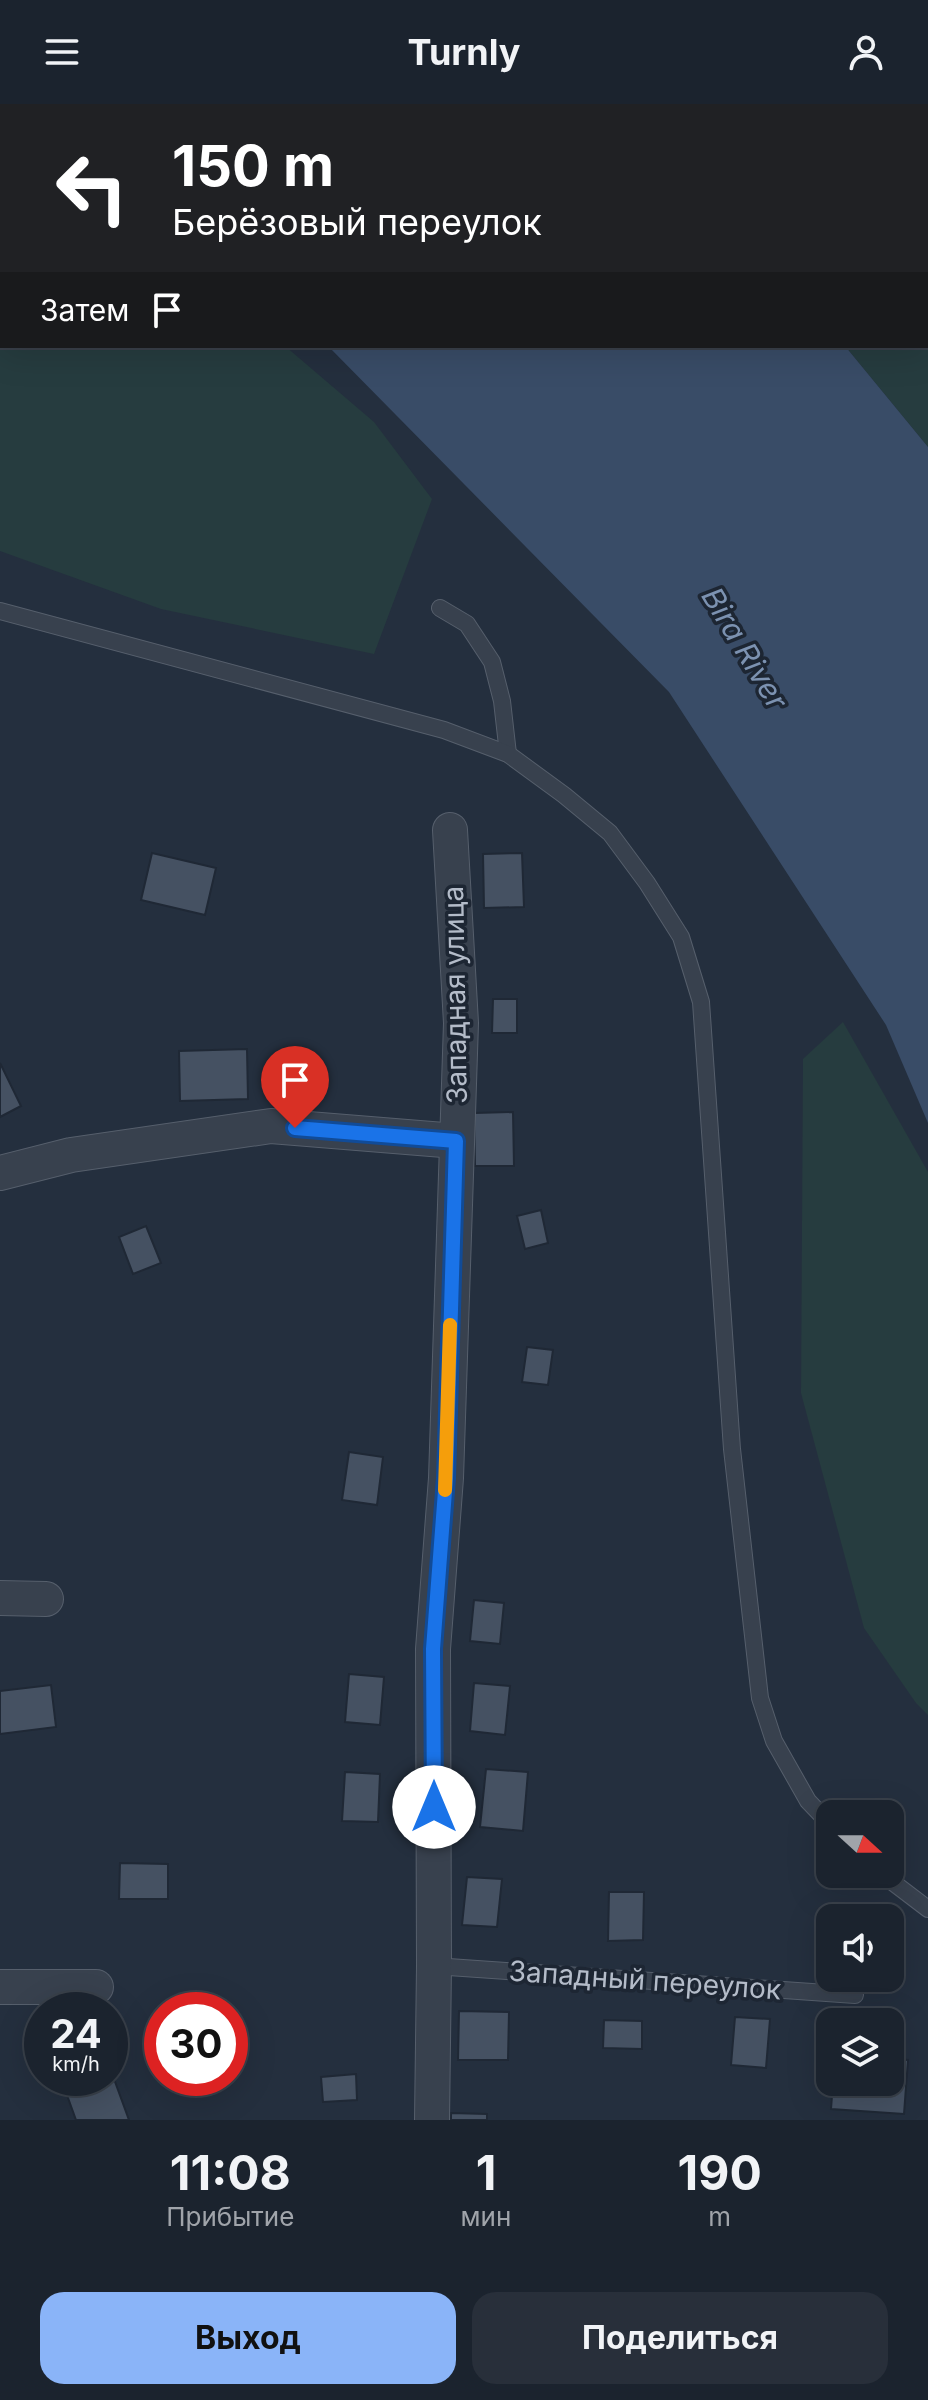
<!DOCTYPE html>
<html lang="ru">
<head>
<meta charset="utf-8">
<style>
  :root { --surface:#1b232e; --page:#282f3a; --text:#f1f3f6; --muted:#a0a4aa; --line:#39404a; --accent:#8ab4f8 }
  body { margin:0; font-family:Inter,sans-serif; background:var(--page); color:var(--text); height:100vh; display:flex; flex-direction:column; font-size:30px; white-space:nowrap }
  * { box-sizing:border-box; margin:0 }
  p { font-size:26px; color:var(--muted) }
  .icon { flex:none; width:44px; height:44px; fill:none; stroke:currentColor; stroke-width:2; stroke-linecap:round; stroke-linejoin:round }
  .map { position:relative; height:2016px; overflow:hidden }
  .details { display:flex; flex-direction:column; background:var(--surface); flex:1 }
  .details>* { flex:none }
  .guide { position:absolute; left:0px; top:0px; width:928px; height:244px; box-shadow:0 8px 32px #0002,0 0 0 2px var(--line); background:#202124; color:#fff; overflow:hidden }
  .needle { width:52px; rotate:111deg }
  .buttons { position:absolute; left:816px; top:1696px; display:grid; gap:16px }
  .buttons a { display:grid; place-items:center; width:88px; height:88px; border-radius:16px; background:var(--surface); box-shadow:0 8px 32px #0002,0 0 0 2px var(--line); font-size:40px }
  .speed { position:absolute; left:24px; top:1888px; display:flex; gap:16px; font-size:40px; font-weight:700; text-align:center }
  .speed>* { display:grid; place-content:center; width:104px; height:104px; border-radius:50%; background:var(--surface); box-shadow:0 8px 32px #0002,0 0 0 2px var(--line); line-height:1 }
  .speed small { font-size:20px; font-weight:400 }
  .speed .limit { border:12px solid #d22; background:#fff; color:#111 }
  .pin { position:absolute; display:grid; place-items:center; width:68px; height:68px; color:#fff; margin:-82px -34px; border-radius:50% 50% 50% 0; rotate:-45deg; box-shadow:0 0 8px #0007 }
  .pin .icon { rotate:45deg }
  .me { position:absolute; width:88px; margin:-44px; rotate:0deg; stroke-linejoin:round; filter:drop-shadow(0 0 6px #0008) }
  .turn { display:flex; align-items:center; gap:28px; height:168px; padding:0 40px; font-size:36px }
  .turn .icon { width:104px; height:104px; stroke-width:2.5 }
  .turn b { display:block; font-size:56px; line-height:68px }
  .then { display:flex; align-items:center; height:76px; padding:0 40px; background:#0003; gap:16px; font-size:30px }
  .eta { display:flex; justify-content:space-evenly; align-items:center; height:136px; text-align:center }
  .eta b { font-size:48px; font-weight:700; line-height:56px }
  .action { display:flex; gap:16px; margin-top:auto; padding:16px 40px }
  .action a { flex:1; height:92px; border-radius:24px; background:var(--accent); color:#111; font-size:32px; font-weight:700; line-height:92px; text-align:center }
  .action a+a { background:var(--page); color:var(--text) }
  header { display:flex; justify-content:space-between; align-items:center; height:104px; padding:0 40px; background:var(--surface); font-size:36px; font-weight:700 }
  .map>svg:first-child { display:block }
  .green { fill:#263c3f }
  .water { fill:#394c67 }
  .building { fill:#455162; stroke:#1f2835; stroke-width:2 }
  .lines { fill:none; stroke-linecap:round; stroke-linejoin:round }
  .service-casing { stroke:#565f6c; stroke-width:18 }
  .minor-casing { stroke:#565f6c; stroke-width:36 }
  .service { stroke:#38414e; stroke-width:16 }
  .minor { stroke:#38414e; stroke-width:34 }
  .route-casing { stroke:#114b97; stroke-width:20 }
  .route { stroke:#1a73e8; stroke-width:14 }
  .slow { stroke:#f59e0b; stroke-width:14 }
  .labels { text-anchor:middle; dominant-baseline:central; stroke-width:7; stroke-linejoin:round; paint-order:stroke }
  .street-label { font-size:28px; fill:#b4bcc9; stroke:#1d2633 }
  .water-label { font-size:30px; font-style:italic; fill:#7c92b1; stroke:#1d2633 }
</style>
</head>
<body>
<header><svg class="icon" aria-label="menu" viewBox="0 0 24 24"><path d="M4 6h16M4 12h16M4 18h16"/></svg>Turnly<svg class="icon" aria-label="person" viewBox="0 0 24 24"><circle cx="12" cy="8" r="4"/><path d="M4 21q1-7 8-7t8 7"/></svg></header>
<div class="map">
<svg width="928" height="2016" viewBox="0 0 928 2016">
  <rect width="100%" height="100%" fill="#242f3e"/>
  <!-- green -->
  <g class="green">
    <polygon points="0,0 24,0 26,2 2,2 2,242 285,242 374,318 432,395 374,550 161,505 0,447"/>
    <polygon points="597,0 928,0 928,343 845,242 926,242 926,2 600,2"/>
    <polygon points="843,918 928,1068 928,1611 916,1599 864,1524 801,1289 803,955"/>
  </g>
  <!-- water -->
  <g class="water">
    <polygon points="63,0 597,0 600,2 64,2"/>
    <polygon points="328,242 845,242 928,343 928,1019 886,921 669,588"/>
  </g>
  <!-- building -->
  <g class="building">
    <polygon points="152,749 216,764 205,811 141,796"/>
    <polygon points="522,749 524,803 484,804 483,750"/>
    <polygon points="493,895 517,895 517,929 492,929"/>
    <polygon points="247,945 248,995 180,997 179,947"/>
    <polygon points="0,959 21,1002 0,1013"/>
    <polygon points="513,1008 514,1062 475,1062 474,1009"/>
    <polygon points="541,1106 548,1139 525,1145 517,1112"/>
    <polygon points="146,1122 161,1159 133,1170 119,1133"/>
    <polygon points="527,1243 553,1246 548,1281 522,1278"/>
    <polygon points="349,1348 383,1353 377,1401 342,1396"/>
    <polygon points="474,1496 504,1499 500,1540 470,1537"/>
    <polygon points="349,1570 384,1573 380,1621 345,1618"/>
    <polygon points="474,1579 510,1582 505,1631 470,1627"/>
    <polygon points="51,1581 56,1623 0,1630 0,1587"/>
    <polygon points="486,1665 528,1668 523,1727 480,1723"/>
    <polygon points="345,1668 380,1670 378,1718 342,1717"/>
    <polygon points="120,1759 168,1760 168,1795 119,1795"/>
    <polygon points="467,1773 502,1775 497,1823 462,1821"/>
    <polygon points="609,1788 644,1788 643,1836 608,1837"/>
    <polygon points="459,1907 509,1908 508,1956 458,1956"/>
    <polygon points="735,1913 770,1915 766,1964 731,1961"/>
    <polygon points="604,1916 642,1917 642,1945 603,1944"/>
    <polygon points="890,1955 908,1956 904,2010 831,2005 833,1978 890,1978"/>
    <polygon points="110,1964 129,2016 76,2016 63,1980 82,1974 110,1974"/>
    <polygon points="356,1970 357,1996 323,1998 321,1973"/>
    <polygon points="451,2009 487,2010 487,2016 451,2016"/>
  </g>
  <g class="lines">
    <defs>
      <g id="service">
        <polyline points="440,504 467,520 492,558 502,597 508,650"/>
        <polyline points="0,507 444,626 508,650 564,691 610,729 647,779 681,833 701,898 732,1345 760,1594 774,1637 808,1697 830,1720"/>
        <polyline points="882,1770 928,1805"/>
        <polyline points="434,1862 855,1891"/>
      </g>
      <g id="minor">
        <polyline points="0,1069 71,1051 271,1022 456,1037"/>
        <polyline points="0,1494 46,1495"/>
        <polyline points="0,1883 96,1883"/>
        <polyline points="432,2016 434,1862 433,1545 446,1374 461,919 450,726"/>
      </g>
    </defs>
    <!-- service casing -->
    <use href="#service" class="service-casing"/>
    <!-- minor casing -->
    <use href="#minor" class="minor-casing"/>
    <!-- service -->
    <use href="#service" class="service"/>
    <!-- minor -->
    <use href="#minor" class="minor"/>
  </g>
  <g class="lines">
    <defs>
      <polyline id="route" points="295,1024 456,1037 446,1374 433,1545 434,1703"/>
    </defs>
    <!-- route casing -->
    <use href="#route" class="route-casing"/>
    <!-- route -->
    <use href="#route" class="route"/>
    <!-- slow -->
    <polyline class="slow" points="445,1386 450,1221"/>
  </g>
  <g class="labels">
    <!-- street labels -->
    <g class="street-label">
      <text transform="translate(455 891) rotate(-91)">Западная улица</text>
      <text transform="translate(645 1876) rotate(4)">Западный переулок</text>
    </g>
    <!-- water labels -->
    <g class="water-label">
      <text transform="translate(745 544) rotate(59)">Bira River</text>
    </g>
  </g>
</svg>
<div class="buttons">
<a><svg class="needle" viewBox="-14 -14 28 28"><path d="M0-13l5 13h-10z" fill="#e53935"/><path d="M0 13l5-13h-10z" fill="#a0a4aa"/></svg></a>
<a><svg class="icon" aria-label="sound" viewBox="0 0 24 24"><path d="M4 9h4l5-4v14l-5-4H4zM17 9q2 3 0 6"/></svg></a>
<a><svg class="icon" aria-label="layers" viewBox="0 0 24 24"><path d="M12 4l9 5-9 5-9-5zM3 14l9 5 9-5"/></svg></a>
</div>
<div class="speed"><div>24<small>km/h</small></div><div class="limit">30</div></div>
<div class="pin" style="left:295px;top:1024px;background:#d93025"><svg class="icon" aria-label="arrive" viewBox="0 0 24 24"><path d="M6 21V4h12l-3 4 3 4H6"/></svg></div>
<svg class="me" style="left:434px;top:1703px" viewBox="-20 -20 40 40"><circle r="19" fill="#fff"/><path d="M0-13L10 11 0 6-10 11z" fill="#1a73e8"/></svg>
<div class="guide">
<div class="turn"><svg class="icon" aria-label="left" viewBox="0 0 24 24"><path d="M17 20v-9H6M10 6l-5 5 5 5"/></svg><div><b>150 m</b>Берёзовый переулок</div></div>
<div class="then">Затем<svg class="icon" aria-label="arrive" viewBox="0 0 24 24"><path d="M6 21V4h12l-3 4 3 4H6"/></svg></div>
</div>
</div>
<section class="details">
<div class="eta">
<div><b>11:08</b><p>Прибытие</p></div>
<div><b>1</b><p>мин</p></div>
<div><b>190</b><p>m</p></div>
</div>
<div class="action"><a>Выход</a><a>Поделиться</a></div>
</section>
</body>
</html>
